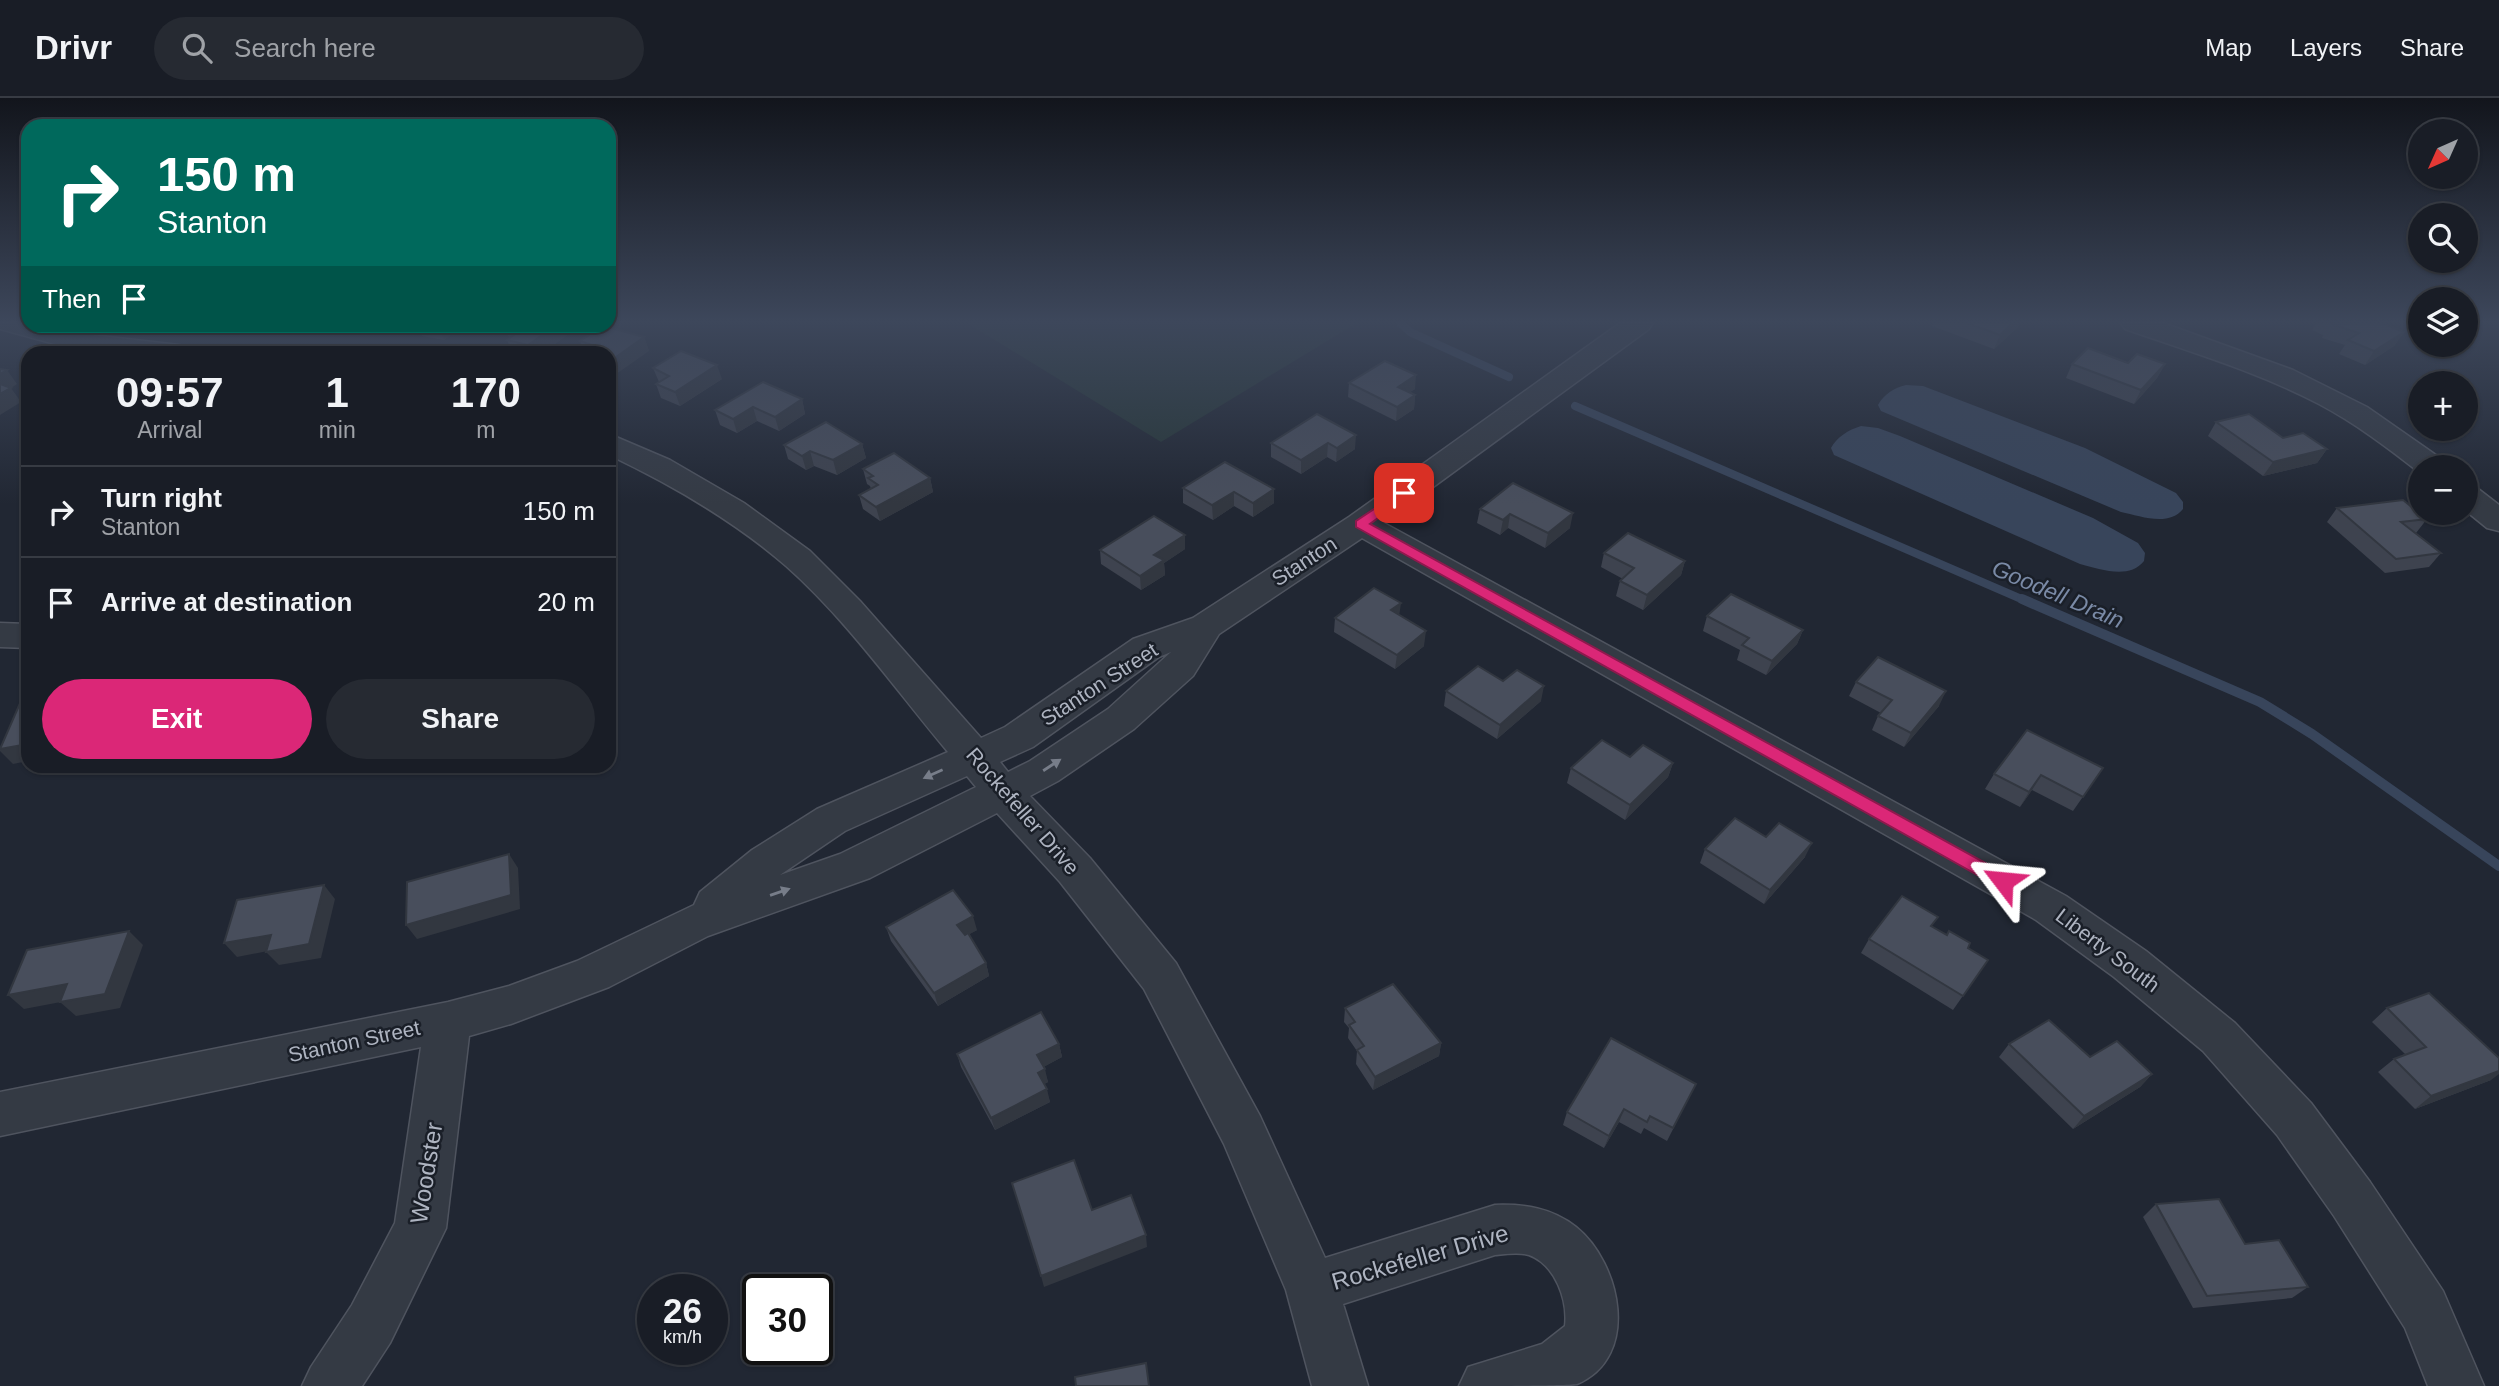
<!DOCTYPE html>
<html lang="en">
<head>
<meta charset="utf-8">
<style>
  :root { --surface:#191d26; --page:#262a32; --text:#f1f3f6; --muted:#9fa2a7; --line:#373b43; --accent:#db2777 }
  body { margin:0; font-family:Arial,sans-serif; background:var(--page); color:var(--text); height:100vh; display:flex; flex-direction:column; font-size:26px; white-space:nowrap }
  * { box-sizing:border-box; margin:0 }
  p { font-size:23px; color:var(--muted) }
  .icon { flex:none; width:38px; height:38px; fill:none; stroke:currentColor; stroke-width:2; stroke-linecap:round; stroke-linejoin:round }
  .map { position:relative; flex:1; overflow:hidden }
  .sheet { position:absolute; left:21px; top:248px; width:595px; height:427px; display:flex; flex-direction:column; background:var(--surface); border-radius:21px; box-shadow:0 2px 5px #0004,0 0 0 2px var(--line) }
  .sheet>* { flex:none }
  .top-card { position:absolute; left:21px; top:21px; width:595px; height:214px; border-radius:21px; box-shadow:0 2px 5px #0004,0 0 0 2px var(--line); background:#00695c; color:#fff; overflow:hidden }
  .needle { width:46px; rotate:225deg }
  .fabs { position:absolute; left:2408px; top:21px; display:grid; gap:14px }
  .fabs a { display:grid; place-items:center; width:70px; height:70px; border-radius:50%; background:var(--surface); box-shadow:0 2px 5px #0004,0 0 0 2px var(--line); font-size:35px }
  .speed { position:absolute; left:637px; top:1176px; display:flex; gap:14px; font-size:35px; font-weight:700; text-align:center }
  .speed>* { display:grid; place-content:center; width:91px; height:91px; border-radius:50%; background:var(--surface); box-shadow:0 2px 5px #0004,0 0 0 2px var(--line); line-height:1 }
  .speed small { font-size:18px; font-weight:400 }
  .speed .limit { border:4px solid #111; border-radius:10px; background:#fff; color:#111 }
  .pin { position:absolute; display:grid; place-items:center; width:60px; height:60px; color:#fff; margin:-30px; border-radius:14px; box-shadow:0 4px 10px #0006 }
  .me { position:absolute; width:77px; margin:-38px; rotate:299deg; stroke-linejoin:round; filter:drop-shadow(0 0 5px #0008) }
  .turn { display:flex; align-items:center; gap:24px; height:147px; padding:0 21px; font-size:32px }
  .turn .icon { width:91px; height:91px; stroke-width:2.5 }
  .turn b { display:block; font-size:49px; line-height:60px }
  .then { display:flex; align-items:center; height:66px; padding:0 21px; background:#0003; gap:14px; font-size:26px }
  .eta { display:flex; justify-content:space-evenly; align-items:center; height:119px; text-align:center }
  .eta b { font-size:42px; font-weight:800; line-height:49px }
  .action { display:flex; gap:14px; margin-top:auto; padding:14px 21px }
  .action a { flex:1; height:80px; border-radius:42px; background:var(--accent); color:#fff; font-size:28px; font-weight:800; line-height:80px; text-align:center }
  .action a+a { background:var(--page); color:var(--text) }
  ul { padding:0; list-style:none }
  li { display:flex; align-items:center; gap:21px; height:91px; padding:0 21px; border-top:2px solid var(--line) }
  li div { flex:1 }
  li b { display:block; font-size:26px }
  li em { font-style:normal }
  header { display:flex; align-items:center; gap:42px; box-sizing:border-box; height:98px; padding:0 35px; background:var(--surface); border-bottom:2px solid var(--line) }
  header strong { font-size:33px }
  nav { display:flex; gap:38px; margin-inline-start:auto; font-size:24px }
  .search { width:490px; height:63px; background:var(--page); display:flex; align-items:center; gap:18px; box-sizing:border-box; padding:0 24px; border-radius:38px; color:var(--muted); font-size:26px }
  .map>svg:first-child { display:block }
  .green { fill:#273738 }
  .water { fill:#38455b }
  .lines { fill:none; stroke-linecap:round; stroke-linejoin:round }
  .stream-far1 { stroke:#38455b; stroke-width:8 }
  .stream { stroke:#38455b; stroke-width:10 }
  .street-casing { stroke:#4f545f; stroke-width:3 }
  .street { fill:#343a44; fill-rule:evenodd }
  .wall { fill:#3e434f }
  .shaded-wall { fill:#323740 }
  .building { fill:#484e5c; stroke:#323740; stroke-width:2 }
  .oneway { fill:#777d89 }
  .route { fill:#db2777; stroke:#8e194d; stroke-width:2 }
  .labels { text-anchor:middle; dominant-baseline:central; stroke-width:5; stroke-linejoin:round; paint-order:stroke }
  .street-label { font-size:21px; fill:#aeb4c1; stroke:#1a1f28 }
  .water-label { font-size:23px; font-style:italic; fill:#7a8aa6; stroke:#1a1f28 }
  .near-street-label { font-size:24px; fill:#aeb4c1; stroke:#1a1f28 }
</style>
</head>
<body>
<header>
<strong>Drivr</strong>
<div class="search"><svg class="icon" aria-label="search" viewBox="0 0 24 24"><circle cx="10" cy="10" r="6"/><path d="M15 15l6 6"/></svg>Search here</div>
<nav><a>Map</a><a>Layers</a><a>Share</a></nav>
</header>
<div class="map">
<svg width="2499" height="1288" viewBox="0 0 2499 1288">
  <rect width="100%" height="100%" fill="#212733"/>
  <!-- green -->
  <polygon class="green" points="967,225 1357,225 1161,344"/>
  <!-- water -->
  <g class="water">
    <path d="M 1906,287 L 1923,288 L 1944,296 L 2085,350 L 2176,395 L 2183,404 L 2183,411 C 2169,429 2140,418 2121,414 L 1881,313 L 1878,307 C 1884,296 1894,290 1906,287 Z"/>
    <path d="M 1861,328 L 1878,330 L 1900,338 L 2093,420 L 2138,445 L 2145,455 L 2144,463 C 2129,482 2100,471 2080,466 L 1834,357 L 1831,350 C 1837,339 1848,332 1861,328 Z"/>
  </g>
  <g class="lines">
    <!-- stream-far1 -->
    <g class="stream-far1">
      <polyline points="1400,225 1410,234 1509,279"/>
      <polyline points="1575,308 2026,503"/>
    </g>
    <!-- stream -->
    <polyline class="stream" points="2022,501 2260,604 2312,636 2499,768"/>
    <defs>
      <g id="street">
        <polygon points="0,225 48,228 75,235 179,247 189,250 193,256 106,256 73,251 0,231"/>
        <path d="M 1620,225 L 1653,225 L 1649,231 L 1384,425 L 2066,798 L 2146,853 L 2235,925 L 2311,1005 L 2370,1084 L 2443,1193 L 2484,1288 L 2428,1288 L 2405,1230 L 2334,1118 L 2277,1037 L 2203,953 L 2114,879 L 2036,822 L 1362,440 L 1219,536 L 1193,578 L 1134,631 L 1058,683 L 1030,698 L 1090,760 L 1176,865 L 1260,1018 L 1325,1160 L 1495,1107 C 1524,1106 1552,1110 1576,1129 C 1621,1165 1641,1259 1577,1286 C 1562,1288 1481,1288 1459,1288 L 1468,1269 L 1542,1246 L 1565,1228 C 1568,1203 1556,1167 1529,1157 C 1519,1154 1505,1156 1495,1157 L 1343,1206 L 1368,1288 L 1312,1288 L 1286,1192 L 1224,1046 L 1144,891 L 1060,784 L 997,715 L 870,780 L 708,838 L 609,889 L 511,926 L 469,938 L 446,1130 L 390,1245 L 362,1288 L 302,1288 L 311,1269 L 352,1207 L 395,1125 L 421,949 L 0,1038 L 0,994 L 448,904 L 509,888 L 577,863 L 694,807 L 700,794 L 752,752 L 817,711 L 948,654 C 896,592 847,522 786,468 C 733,422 672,387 609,357 L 609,336 L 670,362 L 744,405 L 810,453 L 860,503 L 981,640 L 1005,629 L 1133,541 L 1193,520 L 1349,419 ZM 1171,554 L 1108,611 L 1030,663 L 1008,674 L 1000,664 L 1033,649 L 1159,559 ZM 967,678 L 976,689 L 840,756 L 780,777 L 845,733 Z"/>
        <path d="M 2121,225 L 2163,225 L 2293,272 L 2367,309 L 2443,362 L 2448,369 L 2420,369 L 2420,375 C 2388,350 2355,325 2319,306 C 2258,274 2191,254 2125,231 Z"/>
        <polygon points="2466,387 2477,390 2499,407 2499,433 2487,430 2466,413"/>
        <polygon points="0,525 28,526 28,550 0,549"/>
      </g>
    </defs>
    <!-- street casing -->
    <use href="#street" class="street-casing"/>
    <!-- street -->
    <use href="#street" class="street"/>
  </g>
  <!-- wall -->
  <g class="wall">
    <polygon points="1933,225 2019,225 2018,229 1994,251 1932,228"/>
    <polygon points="2316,225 2381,225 2404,234 2394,248 2365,267 2339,256 2345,247 2322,240 2323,237 2312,232"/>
    <polygon points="417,228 492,228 484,234 458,231 444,242 422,238"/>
    <polygon points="504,228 572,228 574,232 541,256 513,255 507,242 511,239 508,238"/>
    <polygon points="644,239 649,253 609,256 584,256 580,243"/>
    <polygon points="2128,265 2165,266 2157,280 2134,306 2066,280 2072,266"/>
    <polygon points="653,270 722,281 680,308 661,300 656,286 659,284"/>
    <polygon points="1349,285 1415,291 1409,294 1415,297 1414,311 1396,323 1348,299"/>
    <polygon points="802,301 805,316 779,333 757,323 737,335 720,327 715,312"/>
    <polygon points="1317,316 1355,351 1336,364 1327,359 1301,376 1271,359 1271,345"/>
    <polygon points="2216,324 2283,340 2327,351 2317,365 2263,378 2208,338"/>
    <polygon points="862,346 866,360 837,377 814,368 806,372 788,361 784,347"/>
    <polygon points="863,371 930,380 933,394 880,423 863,411 859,397 871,391 870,388 867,386"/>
    <polygon points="1513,385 1570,430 1545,450 1508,430 1500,437 1477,425 1480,411"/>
    <polygon points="1183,390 1274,391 1274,405 1253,419 1234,408 1213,422 1183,405"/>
    <polygon points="2337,410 2427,421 2416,435 2441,455 2429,469 2385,475 2327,424"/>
    <polygon points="1185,451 1164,465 1165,477 1141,492 1101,466 1100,452"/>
    <polygon points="1604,455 1685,463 1681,477 1643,512 1616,498 1620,483 1623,481 1601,469"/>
    <polygon points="1399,517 1424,548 1395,571 1334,534 1335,520"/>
    <polygon points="1707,518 1803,532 1797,546 1766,577 1737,562 1740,552 1703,533"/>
    <polygon points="1503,583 1541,603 1497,641 1444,608 1446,593"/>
    <polygon points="1856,584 1939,608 1904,649 1872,632 1878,618 1881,615 1849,598"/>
    <polygon points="1630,659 1673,665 1668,679 1625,722 1567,685 1571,670"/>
    <polygon points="2103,670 2073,713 2032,692 2020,709 1985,691 1994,676"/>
    <polygon points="1766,739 1805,759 1764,806 1700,765 1705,751"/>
    <polygon points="886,829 977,832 969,836 986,865 989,878 938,908 891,843"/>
    <polygon points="1932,829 1988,862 1953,912 1861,855 1869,841"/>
    <polygon points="1345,910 1441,945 1439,958 1373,992 1356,966 1357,953 1348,940 1349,930 1344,924"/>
    <polygon points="2387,910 2491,982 2415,1011 2378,974 2394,961 2405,956 2372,924"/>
    <polygon points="1059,946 1062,959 1043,969 1048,984 1044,986 1050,1004 995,1032 961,969 957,956"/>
    <polygon points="2009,946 2090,959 2152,976 2140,989 2073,1031 1999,959"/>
    <polygon points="1696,986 1667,1043 1644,1030 1641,1036 1619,1024 1604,1050 1563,1027 1567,1014"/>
    <polygon points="2156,1106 2245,1146 2308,1189 2292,1200 2193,1210 2143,1119"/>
  </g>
  <!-- shaded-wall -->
  <g class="shaded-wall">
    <polygon points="2013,225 2019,225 2018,229 1994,251 2000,237"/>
    <polygon points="438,228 457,228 458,231 444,242"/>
    <polygon points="481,228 492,228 484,234"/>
    <polygon points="555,228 572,228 574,232 541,256 532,256 528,247"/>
    <polygon points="2404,234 2394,248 2365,267 2374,253"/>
    <polygon points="644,239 649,253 609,281 609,264"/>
    <polygon points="2165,266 2157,280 2134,306 2141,292"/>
    <polygon points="717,267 722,281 680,308 675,294"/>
    <polygon points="7,272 17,286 11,290 21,304 0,317 0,276"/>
    <polygon points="1416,277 1415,291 1397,303 1398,289"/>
    <polygon points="1415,297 1414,311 1396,323 1397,309"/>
    <polygon points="802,301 805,316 779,333 775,319"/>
    <polygon points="753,309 757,323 737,335 733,321"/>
    <polygon points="1356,337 1355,351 1336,364 1337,350"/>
    <polygon points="1328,345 1327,359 1301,376 1301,362"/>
    <polygon points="862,346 866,360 837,377 833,362"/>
    <polygon points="2327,351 2317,365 2263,378 2273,364"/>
    <polygon points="810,353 814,368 806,372 802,358"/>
    <polygon points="930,380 933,394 880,423 876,409"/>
    <polygon points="1274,391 1274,405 1253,419 1253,405"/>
    <polygon points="1234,394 1234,408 1213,422 1212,407"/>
    <polygon points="1573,415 1570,430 1545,450 1548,435"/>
    <polygon points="1510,416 1508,430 1500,437 1503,422"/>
    <polygon points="1185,437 1185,451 1164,465 1165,477 1141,492 1140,478 1154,457"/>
    <polygon points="1685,463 1681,477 1643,512 1647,497"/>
    <polygon points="1401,505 1399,519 1391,512"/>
    <polygon points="1803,532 1797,546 1766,577 1772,563"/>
    <polygon points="1426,533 1424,548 1395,571 1397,557"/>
    <polygon points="1544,588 1541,603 1497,641 1500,627"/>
    <polygon points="1946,593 1939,608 1904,649 1911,635"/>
    <polygon points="28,646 28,663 13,666 0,653 0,651"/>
    <polygon points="1673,665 1668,679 1625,722 1630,707"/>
    <polygon points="2041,677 2032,692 2020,709 2029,694"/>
    <polygon points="1812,745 1805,759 1764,806 1770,792"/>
    <polygon points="509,756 518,770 520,811 417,841 406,827"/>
    <polygon points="324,787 335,801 321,860 279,867 266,854"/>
    <polygon points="973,818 977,832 961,841 957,827"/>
    <polygon points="129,833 143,847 120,910 76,918 60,904"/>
    <polygon points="271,837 283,850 237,859 224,845"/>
    <polygon points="986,865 989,878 938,908 934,895"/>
    <polygon points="67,886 82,900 24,911 8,897"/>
    <polygon points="1441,945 1439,958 1373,992 1375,979"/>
    <polygon points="1059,946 1062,959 1040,971 1037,957"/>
    <polygon points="1045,971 1048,984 1041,988 1038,975"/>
    <polygon points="2499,973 2499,976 2491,982 2415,1011 2431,998"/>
    <polygon points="2152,976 2140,989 2073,1031 2084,1018"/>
    <polygon points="1047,991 1050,1004 995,1032 991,1020"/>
    <polygon points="1624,1011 1619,1024 1604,1050 1609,1038"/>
    <polygon points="1146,1137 1147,1149 1044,1189 1041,1178"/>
  </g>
  <!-- building -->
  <g class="building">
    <polygon points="1967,225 2013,225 2000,237"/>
    <polygon points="2381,225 2404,234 2374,253 2348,242 2359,235 2331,226"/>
    <polygon points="511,228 555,228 528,247 507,242 521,232"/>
    <polygon points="603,228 604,228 644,239 609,264 609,256 592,256 601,250 580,243"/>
    <polygon points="2088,250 2128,265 2137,256 2165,266 2141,292 2072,266"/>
    <polygon points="681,253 717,267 675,294 656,286 669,278 653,270"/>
    <polygon points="1385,263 1416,277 1398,289 1415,297 1397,309 1349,285"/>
    <polygon points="0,271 7,272 0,276"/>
    <polygon points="763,284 802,301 775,319 753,309 733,321 715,312"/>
    <polygon points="0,286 11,290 0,296"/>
    <polygon points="1317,316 1356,337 1337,350 1328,345 1301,362 1271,345"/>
    <polygon points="2249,316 2283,340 2303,335 2327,351 2273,364 2216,324"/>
    <polygon points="826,324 862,346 833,362 810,353 802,358 784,347"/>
    <polygon points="894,355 930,380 876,409 859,397 878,387 868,380 873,378 863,371"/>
    <polygon points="1225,364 1274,391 1253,405 1234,394 1212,407 1183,390"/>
    <polygon points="1513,385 1573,415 1548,435 1510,416 1503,422 1480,411"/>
    <polygon points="2403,402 2427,421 2401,424 2441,455 2396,461 2337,410"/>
    <polygon points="1154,418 1185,437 1154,457 1164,462 1140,478 1100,452"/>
    <polygon points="1628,435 1685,463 1647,497 1620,483 1634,470 1604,455"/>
    <polygon points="1374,490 1401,505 1391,512 1426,533 1397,557 1335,520"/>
    <polygon points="1731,496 1803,532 1772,563 1742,547 1749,540 1707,518"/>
    <polygon points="1878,559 1946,593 1911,635 1878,618 1892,602 1856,584"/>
    <polygon points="1478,568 1503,583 1517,572 1544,588 1500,627 1446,593"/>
    <polygon points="28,595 28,646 0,651 24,596"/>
    <polygon points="2027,632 2103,670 2083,699 2041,677 2029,694 1994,676"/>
    <polygon points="1602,642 1630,659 1643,647 1673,665 1630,707 1571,670"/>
    <polygon points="1735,720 1766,739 1779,725 1812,745 1770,792 1705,751"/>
    <polygon points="509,756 511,797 406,827 407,784"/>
    <polygon points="324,787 309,846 266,854 271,837 224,845 237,802"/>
    <polygon points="953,792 973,818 957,827 965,837 968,835 986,865 934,895 886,829"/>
    <polygon points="1902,798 1938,819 1931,828 1947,837 1949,833 1970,845 1968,850 1988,862 1963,898 1869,841"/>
    <polygon points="129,833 105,896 60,904 67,886 8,897 27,852"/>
    <polygon points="1393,886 1441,945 1375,979 1357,952 1364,948 1349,927 1355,924 1345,910"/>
    <polygon points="2429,895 2499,960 2499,973 2431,998 2394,961 2426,949 2387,910"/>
    <polygon points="1041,914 1059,946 1037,957 1045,971 1038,975 1047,991 991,1020 957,956"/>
    <polygon points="2049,922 2090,959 2117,943 2152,976 2084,1018 2009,946"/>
    <polygon points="1611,940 1696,986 1673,1030 1650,1018 1647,1024 1624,1011 1609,1038 1567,1014"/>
    <polygon points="1074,1062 1092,1112 1131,1097 1146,1137 1041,1178 1012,1085"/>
    <polygon points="2219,1101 2245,1146 2279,1142 2308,1189 2207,1198 2156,1106"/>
    <polygon points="1146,1265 1149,1288 1076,1288 1075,1279"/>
  </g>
  <!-- one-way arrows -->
  <defs><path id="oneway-solid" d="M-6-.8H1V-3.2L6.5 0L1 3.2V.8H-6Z" transform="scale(1.75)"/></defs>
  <g class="oneway">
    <use href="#oneway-solid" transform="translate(1052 667) rotate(-33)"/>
    <use href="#oneway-solid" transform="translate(933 676) rotate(156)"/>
    <use href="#oneway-solid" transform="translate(780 794) rotate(-19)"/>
  </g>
  <!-- sky -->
  <linearGradient id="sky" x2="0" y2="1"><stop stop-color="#12151c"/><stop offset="0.55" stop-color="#3d475b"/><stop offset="1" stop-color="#3d475b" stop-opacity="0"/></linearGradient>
  <rect width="2499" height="406" fill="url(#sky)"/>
  <!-- route -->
  <polygon class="route" points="1404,391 1408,392 1408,398 1370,426 2009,778 2012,783 2009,788 1997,788 1356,429 1356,423"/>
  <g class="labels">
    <!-- street labels -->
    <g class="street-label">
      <text transform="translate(1304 463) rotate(-33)">Stanton</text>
      <text transform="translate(1099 586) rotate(-33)">Stanton Street</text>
      <text transform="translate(1023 713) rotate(49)">Rockefeller Drive</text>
      <text transform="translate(2108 852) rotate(37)">Liberty South</text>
      <text transform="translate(354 943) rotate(-12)">Stanton Street</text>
    </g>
    <!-- water labels -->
    <g class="water-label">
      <text transform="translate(2058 496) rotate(23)">Goodell Drain</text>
    </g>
    <!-- near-street labels -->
    <g class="near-street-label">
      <text transform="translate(426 1075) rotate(-81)">Woodster</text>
      <text transform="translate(1420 1159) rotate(-16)">Rockefeller Drive</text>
    </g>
  </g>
</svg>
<div class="fabs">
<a><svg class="needle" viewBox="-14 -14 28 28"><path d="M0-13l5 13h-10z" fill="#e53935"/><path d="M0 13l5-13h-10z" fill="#9fa2a7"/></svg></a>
<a><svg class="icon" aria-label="search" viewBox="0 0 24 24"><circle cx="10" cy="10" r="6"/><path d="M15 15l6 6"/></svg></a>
<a><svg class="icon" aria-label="layers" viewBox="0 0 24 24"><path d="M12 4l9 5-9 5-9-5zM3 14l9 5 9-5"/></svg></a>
<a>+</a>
<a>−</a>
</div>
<div class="speed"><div>26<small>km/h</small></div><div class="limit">30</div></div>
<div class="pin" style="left:1404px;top:395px;background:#d93025"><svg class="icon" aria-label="arrive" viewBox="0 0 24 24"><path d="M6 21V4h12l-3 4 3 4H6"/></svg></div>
<svg class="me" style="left:2003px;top:783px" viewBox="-20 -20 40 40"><path d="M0-17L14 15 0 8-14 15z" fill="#db2777" stroke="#fff" stroke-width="4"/></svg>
<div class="top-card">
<div class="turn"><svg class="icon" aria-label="right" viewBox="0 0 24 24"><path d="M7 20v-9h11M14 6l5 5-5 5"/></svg><div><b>150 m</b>Stanton</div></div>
<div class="then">Then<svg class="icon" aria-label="arrive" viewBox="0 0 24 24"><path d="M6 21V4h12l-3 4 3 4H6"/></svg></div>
</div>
<section class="sheet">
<div class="eta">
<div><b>09:57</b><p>Arrival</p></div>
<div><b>1</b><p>min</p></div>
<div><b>170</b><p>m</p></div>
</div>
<ul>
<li><svg class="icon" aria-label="right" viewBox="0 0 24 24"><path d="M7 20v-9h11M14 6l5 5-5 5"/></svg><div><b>Turn right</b><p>Stanton</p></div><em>150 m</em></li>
<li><svg class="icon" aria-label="arrive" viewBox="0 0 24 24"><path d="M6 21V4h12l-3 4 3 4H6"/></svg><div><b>Arrive at destination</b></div><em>20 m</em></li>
</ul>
<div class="action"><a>Exit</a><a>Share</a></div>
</section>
</div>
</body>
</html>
